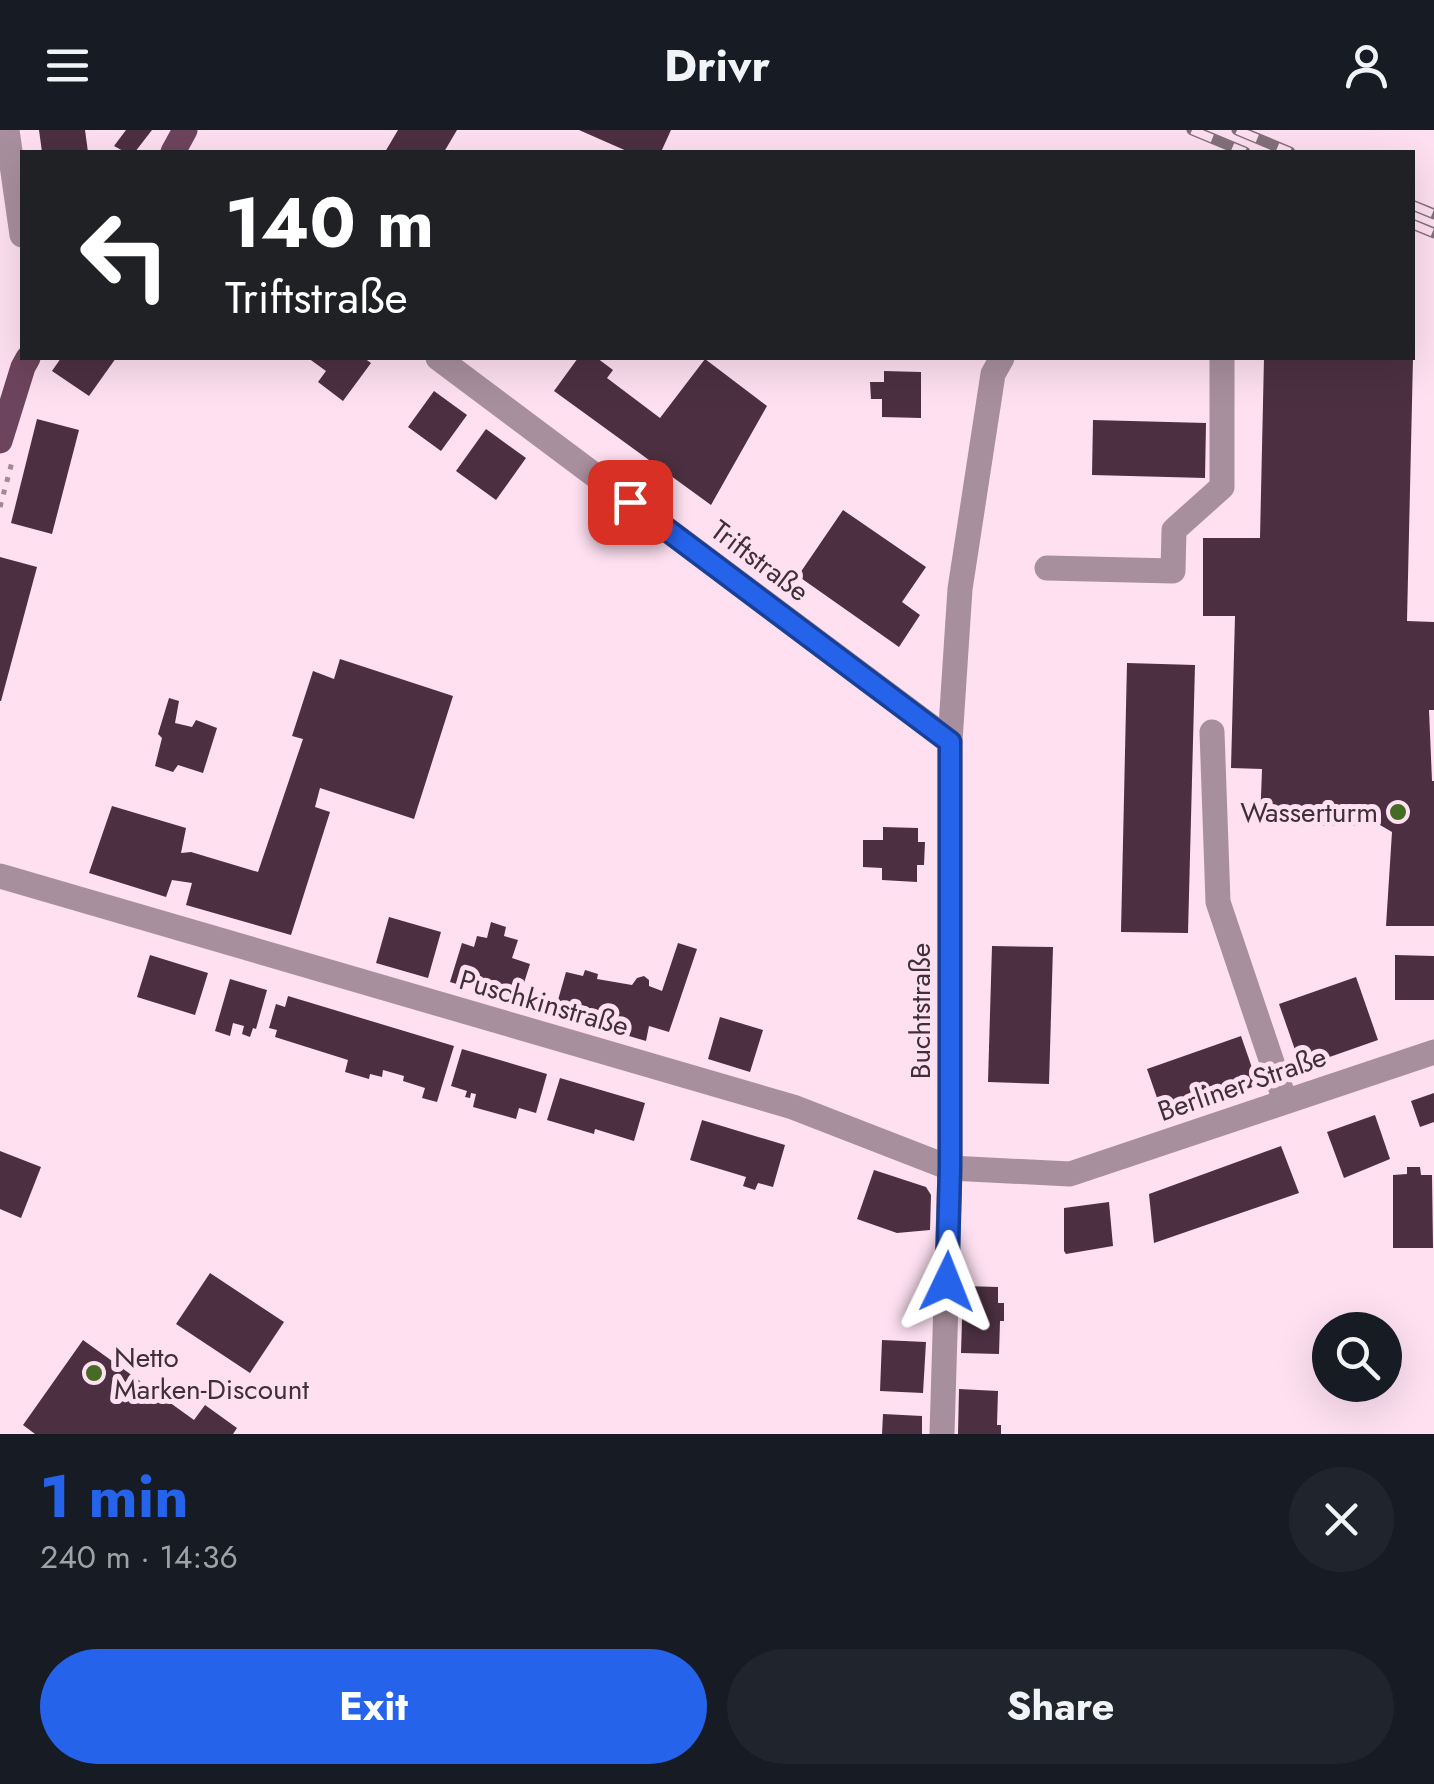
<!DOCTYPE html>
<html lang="en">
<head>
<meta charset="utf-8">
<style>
  :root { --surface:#171b24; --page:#20242c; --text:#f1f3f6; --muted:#9ea1a6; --accent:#2563eb }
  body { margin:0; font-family:Jost,sans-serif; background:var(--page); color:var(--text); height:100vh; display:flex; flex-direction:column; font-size:38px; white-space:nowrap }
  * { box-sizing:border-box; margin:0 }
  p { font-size:32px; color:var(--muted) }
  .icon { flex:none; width:55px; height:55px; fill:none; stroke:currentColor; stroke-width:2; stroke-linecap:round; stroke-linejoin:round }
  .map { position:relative; height:1304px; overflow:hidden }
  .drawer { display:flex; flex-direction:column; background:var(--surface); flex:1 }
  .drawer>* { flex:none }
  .hud { position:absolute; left:20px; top:20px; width:1395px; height:210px; border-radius:0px; box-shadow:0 10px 40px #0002; background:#202124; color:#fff; overflow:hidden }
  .tools { position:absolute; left:1312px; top:1182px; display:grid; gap:20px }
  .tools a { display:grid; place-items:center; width:90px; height:90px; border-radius:50%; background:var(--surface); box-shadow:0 10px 40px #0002; font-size:50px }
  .pin { position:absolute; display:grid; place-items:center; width:85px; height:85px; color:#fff; margin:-42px; border-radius:20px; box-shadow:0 5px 15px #0006 }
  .me { position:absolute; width:110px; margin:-55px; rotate:2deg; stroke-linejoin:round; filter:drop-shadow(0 0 8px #0008) }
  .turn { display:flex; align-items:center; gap:35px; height:210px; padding:0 40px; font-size:45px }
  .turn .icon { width:130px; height:130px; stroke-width:2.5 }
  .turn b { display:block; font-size:70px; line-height:85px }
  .round { display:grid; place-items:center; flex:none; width:105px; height:105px; border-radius:52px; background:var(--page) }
  .headline { display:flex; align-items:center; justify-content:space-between; height:170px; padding:0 40px }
  h1 { font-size:60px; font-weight:700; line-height:75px; color:var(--accent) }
  .action { display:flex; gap:20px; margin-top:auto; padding:20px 40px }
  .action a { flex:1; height:115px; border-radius:60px; background:var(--accent); color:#fff; font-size:40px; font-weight:700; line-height:115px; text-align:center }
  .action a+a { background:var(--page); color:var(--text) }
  header { display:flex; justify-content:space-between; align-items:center; height:130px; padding:0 40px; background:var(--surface); font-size:45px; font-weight:700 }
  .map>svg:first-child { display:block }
  .building { fill:#4c3041 }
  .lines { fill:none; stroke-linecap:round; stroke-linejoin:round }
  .path { stroke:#9f8996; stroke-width:5; stroke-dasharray:5 8; stroke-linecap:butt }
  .minor { stroke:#a88f9d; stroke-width:25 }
  .major { stroke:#6d445d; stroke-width:25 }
  .rail-casing { stroke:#84707b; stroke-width:11 }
  .rail { stroke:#fee0f1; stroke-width:8; stroke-dasharray:22; stroke-linecap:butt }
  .route-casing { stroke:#184099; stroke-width:25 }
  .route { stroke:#2563eb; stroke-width:18 }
  .poi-dot { fill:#456b25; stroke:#fee0f1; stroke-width:4 }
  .labels { text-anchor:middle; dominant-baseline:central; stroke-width:10; stroke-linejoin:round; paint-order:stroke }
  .street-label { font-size:28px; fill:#3e3038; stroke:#fee0f1 }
  .poi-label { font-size:28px; fill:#3e3038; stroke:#fee0f1; text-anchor:end }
</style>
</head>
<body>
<header><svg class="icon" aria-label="menu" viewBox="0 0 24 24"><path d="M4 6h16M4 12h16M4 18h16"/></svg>Drivr<svg class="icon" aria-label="person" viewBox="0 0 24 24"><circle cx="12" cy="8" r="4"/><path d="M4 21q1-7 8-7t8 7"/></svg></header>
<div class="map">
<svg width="1434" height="1304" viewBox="0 0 1434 1304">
  <rect width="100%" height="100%" fill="#fee0f1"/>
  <!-- building -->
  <g class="building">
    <polygon points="39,0 85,0 88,22 42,22"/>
    <polygon points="126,0 152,0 135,22 125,22 114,16"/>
    <polygon points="398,0 457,0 444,22 385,22"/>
    <polygon points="579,0 671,0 661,22 629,22"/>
    <polygon points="61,228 116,228 89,266 52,241"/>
    <polygon points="308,228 364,228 371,233 343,271 318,252 326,241"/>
    <polygon points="578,228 597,228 613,240 607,248 660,288 705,229 767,276 711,375 554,261"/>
    <polygon points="1264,228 1413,228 1407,491 1434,492 1434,580 1429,580 1432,651 1434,651 1434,796 1386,796 1392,702 1380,695 1334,696 1260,694 1262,639 1231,638 1235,486 1203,486 1203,408 1260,408"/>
    <polygon points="884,241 921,242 921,288 882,287 882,269 871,269 870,252 884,252"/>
    <polygon points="434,261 467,285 441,321 408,297"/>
    <polygon points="37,289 79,300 52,404 11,393"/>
    <polygon points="1093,290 1206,293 1205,348 1092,345"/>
    <polygon points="486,299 526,328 496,370 456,341"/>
    <polygon points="843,380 926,437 902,472 920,485 899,517 798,446"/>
    <polygon points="0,427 37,437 1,571 0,571"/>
    <polygon points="340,529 453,566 414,689 320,658 315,677 330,682 291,805 186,775 192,753 172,750 166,767 89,743 112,676 186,698 181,723 191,722 258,742 303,609 292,606 313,541 334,549"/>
    <polygon points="1127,533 1195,535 1188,803 1121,802"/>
    <polygon points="169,568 179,571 175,593 192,597 196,590 217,598 203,643 178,635 173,642 155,636 162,608 158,604"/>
    <polygon points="883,697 918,698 918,712 925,712 924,735 917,735 917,752 882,750 882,738 863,737 863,710 883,710"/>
    <polygon points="389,787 441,802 428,848 376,833"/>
    <polygon points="491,792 506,797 504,806 518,810 512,828 530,834 518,872 450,852 462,813 474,817 477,806 487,808"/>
    <polygon points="678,813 697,819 669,902 649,896 646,911 554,884 566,842 583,846 585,840 598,844 597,849 632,855 637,848 644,846 649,850 649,856 662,861"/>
    <polygon points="992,816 1053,817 1049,954 988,952"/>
    <polygon points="150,825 208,843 195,885 137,867"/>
    <polygon points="1395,825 1434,826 1434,870 1395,870"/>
    <polygon points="1356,847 1378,910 1301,937 1279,874"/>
    <polygon points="230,849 267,860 256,899 253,898 250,907 242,904 244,896 233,893 230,906 215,901"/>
    <polygon points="288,866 454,916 437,972 422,968 425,958 403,951 404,946 383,940 382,947 370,944 369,949 345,942 348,930 275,907 277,900 269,898 276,874 285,877"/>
    <polygon points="720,887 763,900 750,942 708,929"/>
    <polygon points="1241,906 1258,955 1164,988 1147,939"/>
    <polygon points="462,919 547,944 536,983 519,978 516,989 473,977 476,964 471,963 470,968 465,967 467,961 451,956"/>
    <polygon points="560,948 645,973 634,1011 595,999 594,1004 547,990"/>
    <polygon points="1434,963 1434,992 1420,997 1411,971"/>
    <polygon points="1375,985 1390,1029 1344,1048 1327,1002"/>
    <polygon points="702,990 785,1015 773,1057 758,1053 755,1060 743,1056 746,1047 690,1030"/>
    <polygon points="1281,1016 1299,1063 1154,1113 1149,1064"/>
    <polygon points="0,1021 41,1037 21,1088 0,1079"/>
    <polygon points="1407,1037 1420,1037 1421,1045 1432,1045 1433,1118 1393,1118 1393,1045 1407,1044"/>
    <polygon points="874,1040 926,1057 931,1065 930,1100 897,1103 857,1089"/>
    <polygon points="1109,1072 1113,1116 1066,1124 1064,1121 1064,1078"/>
    <polygon points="210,1143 284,1192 250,1243 176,1194"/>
    <polygon points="963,1156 998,1157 998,1173 1004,1173 1004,1191 1000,1191 999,1224 961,1223"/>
    <polygon points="83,1210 194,1290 205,1275 237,1298 233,1304 35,1304 23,1295"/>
    <polygon points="882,1210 926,1212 923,1263 880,1261"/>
    <polygon points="959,1259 998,1261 997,1295 1001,1295 1001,1304 958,1304"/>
    <polygon points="883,1284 922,1286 922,1304 882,1304"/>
  </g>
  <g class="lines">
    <!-- path -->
    <polyline class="path" points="0,377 12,332"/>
    <!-- minor -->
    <g class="minor">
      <polyline points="7,0 22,105"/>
      <polyline points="438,228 950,611"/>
      <polyline points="1047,438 1173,441 1174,400 1222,357 1222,228"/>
      <polyline points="1212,602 1218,772 1285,971"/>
      <polyline points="0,746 793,977 950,1038 1070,1044 1434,922"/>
      <polyline points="942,1304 950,1038 950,611 960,459 993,244 1002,228"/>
    </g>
    <!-- major -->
    <g class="major">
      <polyline points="173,22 185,0"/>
      <polyline points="0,311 23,237 28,228"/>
    </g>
    <defs>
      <g id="rail">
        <polyline points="1192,0 1245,22"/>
        <polyline points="1237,0 1290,22"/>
        <polyline points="1412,75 1434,84"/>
        <polyline points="1412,94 1434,103"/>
      </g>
    </defs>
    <!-- rail casing -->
    <use href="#rail" class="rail-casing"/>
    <!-- rail -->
    <use href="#rail" class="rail"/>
  </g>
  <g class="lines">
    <defs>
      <polyline id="route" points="630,372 950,612 950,1038 947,1152"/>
    </defs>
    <!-- route casing -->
    <use href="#route" class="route-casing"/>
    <!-- route -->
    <use href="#route" class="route"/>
  </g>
  <!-- markers -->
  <g class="poi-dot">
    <circle cx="1398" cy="682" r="10"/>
    <circle cx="94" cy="1243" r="10"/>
  </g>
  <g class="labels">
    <!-- street labels -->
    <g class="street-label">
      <text transform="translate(760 431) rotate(37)">Triftstraße</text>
      <text transform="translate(544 873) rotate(16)">Puschkinstraße</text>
      <text transform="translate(920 881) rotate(-90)">Buchtstraße</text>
      <text transform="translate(1242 954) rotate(-19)">Berliner Straße</text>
    </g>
    <!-- poi labels -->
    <g class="poi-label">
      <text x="1378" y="682">Wasserturm</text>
      <text x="114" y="1227" text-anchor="start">Netto<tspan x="114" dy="32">Marken-Discount</tspan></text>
    </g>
  </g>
</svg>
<div class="tools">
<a><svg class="icon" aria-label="search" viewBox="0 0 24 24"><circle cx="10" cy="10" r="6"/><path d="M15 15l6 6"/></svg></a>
</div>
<div class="pin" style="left:630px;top:372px;background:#d93025"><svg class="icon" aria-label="arrive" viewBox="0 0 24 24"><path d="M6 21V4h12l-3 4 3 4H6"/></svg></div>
<svg class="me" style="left:947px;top:1152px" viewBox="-20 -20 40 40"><path d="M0-17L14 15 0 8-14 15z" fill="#2563eb" stroke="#fff" stroke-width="4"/></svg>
<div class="hud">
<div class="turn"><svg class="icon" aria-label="left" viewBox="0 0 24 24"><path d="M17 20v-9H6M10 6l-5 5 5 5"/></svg><div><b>140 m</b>Triftstraße</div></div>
</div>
</div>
<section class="drawer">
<div class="headline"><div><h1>1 min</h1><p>240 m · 14:36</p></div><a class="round"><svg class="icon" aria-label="close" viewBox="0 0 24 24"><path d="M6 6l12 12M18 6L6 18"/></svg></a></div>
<div class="action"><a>Exit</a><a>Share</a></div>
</section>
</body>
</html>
